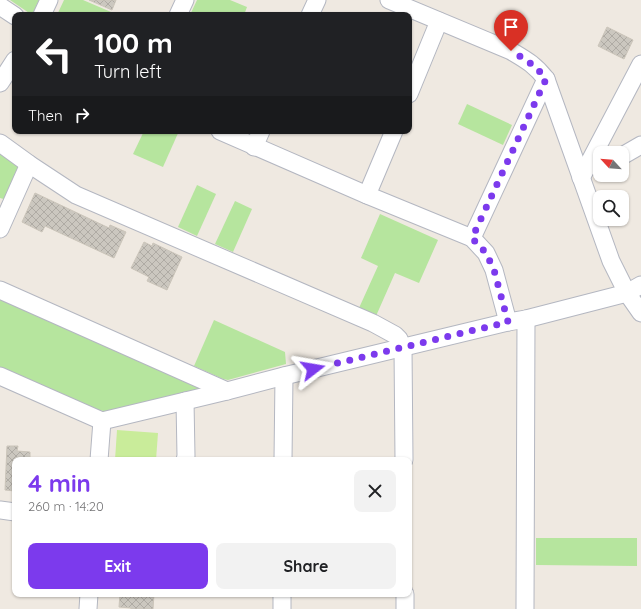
<!DOCTYPE html>
<html lang="en">
<head>
<meta charset="utf-8">
<style>
  :root { --surface:#fff; --page:#f2f2f2; --text:#202124; --muted:#757577; --accent:#7c3aed }
  body { margin:0; font-family:Quicksand,sans-serif; background:var(--page); color:var(--text); height:100vh; display:flex; flex-direction:column; font-size:15px; white-space:nowrap }
  * { box-sizing:border-box; margin:0 }
  p { font-size:13px; color:var(--muted) }
  .icon { flex:none; width:22px; height:22px; fill:none; stroke:currentColor; stroke-width:2; stroke-linecap:round; stroke-linejoin:round }
  .map { position:relative; flex:1; overflow:hidden }
  .sheet { position:absolute; left:12px; top:457px; width:400px; height:140px; display:flex; flex-direction:column; background:var(--surface); border-radius:8px; box-shadow:0 1px 3px #0004 }
  .sheet>* { flex:none }
  .guide { position:absolute; left:12px; top:12px; width:400px; height:122px; border-radius:8px; box-shadow:0 1px 3px #0004; background:#202124; color:#fff; overflow:hidden }
  .needle { width:26px; rotate:296deg }
  .controls { position:absolute; left:593px; top:146px; display:grid; gap:8px }
  .controls a { display:grid; place-items:center; width:36px; height:36px; border-radius:8px; background:var(--surface); box-shadow:0 1px 3px #0004; font-size:20px }
  .pin { position:absolute; display:grid; place-items:center; width:34px; height:34px; color:#fff; margin:-41px -17px; border-radius:50% 50% 50% 0; rotate:-45deg; box-shadow:0 0 4px #0007 }
  .pin .icon { rotate:45deg }
  .me { position:absolute; width:44px; margin:-22px; rotate:76deg; stroke-linejoin:round; filter:drop-shadow(0 0 3px #0008) }
  .turn { display:flex; align-items:center; gap:14px; height:84px; padding:0 16px; font-size:18px }
  .turn .icon { width:52px; height:52px; stroke-width:2.5 }
  .turn b { display:block; font-size:28px; line-height:34px }
  .then { display:flex; align-items:center; height:38px; padding:0 16px; background:#0003; gap:8px; font-size:15px }
  .round { display:grid; place-items:center; flex:none; width:42px; height:42px; border-radius:8px; background:var(--page) }
  .headline { display:flex; align-items:center; justify-content:space-between; height:68px; padding:0 16px }
  h1 { font-size:24px; font-weight:700; line-height:30px; color:var(--accent) }
  .button { display:flex; gap:8px; margin-top:auto; padding:8px 16px }
  .button a { flex:1; height:46px; border-radius:8px; background:var(--accent); color:#fff; font-size:16px; font-weight:700; line-height:46px; text-align:center }
  .button a+a { background:var(--page); color:var(--text) }
  .map>svg:first-child { display:block }
  .grass { fill:#b6e59e }
  .pitch { fill:#c9ec9a }
  .building { fill:url(#building-cross-hatch); stroke:#cbc5ba }
  .lines { fill:none; stroke-linecap:round; stroke-linejoin:round }
  .minor-casing { stroke:#b4b7c1; stroke-width:19 }
  .minor { stroke:#fff; stroke-width:17 }
  .route { stroke:#7c3aed; stroke-width:7; stroke-dasharray:0 12.6 }
</style>
</head>
<body>
<div class="map">
<svg width="641" height="609" viewBox="0 0 641 609">
  <defs>
    <pattern id="building-cross-hatch" width="8" height="8" patternUnits="userSpaceOnUse"><rect width="8" height="8" fill="#cbc7bf"/><path d="M0 0l8 8M0 8l8-8" fill="none" stroke="#afaba4"/></pattern>
  </defs>
  <rect width="100%" height="100%" fill="#efe9e1"/>
  <!-- grass -->
  <g class="grass">
    <polygon points="10,0 39,0 32,15"/>
    <polygon points="64,0 83,0 118,15 57,15"/>
    <polygon points="197,0 230,0 247,7 244,15 190,15"/>
    <polygon points="467,104 512,125 503,145 458,124"/>
    <polygon points="144,131 179,131 163,167 133,154"/>
    <polygon points="0,153 18,165 19,168 7,200 0,198"/>
    <polygon points="197,185 216,194 197,236 178,227"/>
    <polygon points="235,201 252,209 233,252 215,244"/>
    <polygon points="380,214 438,240 419,283 395,273 376,316 359,308 378,266 361,258"/>
    <polygon points="0,296 200,388 198,390 110,411 104,411 97,410 0,370"/>
    <polygon points="214,320 285,352 286,364 228,380 223,379 194,366"/>
    <polygon points="536,538 637,538 637,566 536,565"/>
  </g>
  <!-- pitch -->
  <polygon class="pitch" points="117,430 158,433 156,460 115,460"/>
  <!-- building -->
  <g class="building">
    <polygon points="89,0 116,0 112,10"/>
    <polygon points="607,27 633,40 624,59 598,46"/>
    <polygon points="35,193 109,228 110,225 126,232 114,258 45,226 42,232 22,222"/>
    <polygon points="144,242 152,246 153,243 182,257 167,290 147,281 149,277 131,268"/>
    <polygon points="7,446 18,446 17,451 30,452 30,460 15,460 15,491 5,490"/>
    <polygon points="120,594 154,594 153,609 131,609 131,608 119,607"/>
  </g>
  <g class="lines">
    <defs>
      <g id="minor">
        <path d="M 389,0 L 511,51 C 526,60 534,64 546,79 L 611,261 L 627,293 L 641,313"/>
        <polyline points="0,6 15,16"/>
        <polyline points="42,15 49,0"/>
        <polyline points="178,15 185,0"/>
        <polyline points="310,15 317,0"/>
        <polyline points="0,83 15,60"/>
        <polyline points="409,94 439,21"/>
        <polyline points="220,131 367,195 472,238 486,253 494,270 508,322"/>
        <polyline points="0,143 29,164 76,195 373,323 395,335 399,339 403,348 404,460"/>
        <polyline points="254,147 261,131"/>
        <polyline points="622,156 641,145"/>
        <polyline points="581,178 641,64"/>
        <polyline points="367,195 394,131"/>
        <polyline points="0,229 29,164"/>
        <polyline points="472,238 546,79"/>
        <polyline points="0,290 227,391"/>
        <polyline points="0,376 102,421 227,391 284,376 508,322 526,319 627,293 641,285"/>
        <polyline points="185,401 186,456 185,460"/>
        <polyline points="99,460 102,421"/>
        <polyline points="283,460 284,376"/>
        <polyline points="0,510 15,512"/>
        <polyline points="405,594 405,609"/>
        <polyline points="88,609 89,594"/>
        <polyline points="282,609 282,594"/>
        <polyline points="525,609 526,319"/>
      </g>
    </defs>
    <!-- minor casing -->
    <use href="#minor" class="minor-casing"/>
    <!-- minor -->
    <use href="#minor" class="minor"/>
  </g>
  <g class="lines">
    <!-- route -->
    <path class="route" d="M 313,369 L 508,322 L 494,270 L 486,253 L 472,238 L 546,79 C 534,64 526,60 511,51"/>
  </g>
</svg>
<div class="controls">
<a><svg class="needle" viewBox="-14 -14 28 28"><path d="M0-13l5 13h-10z" fill="#e53935"/><path d="M0 13l5-13h-10z" fill="#757577"/></svg></a>
<a><svg class="icon" aria-label="search" viewBox="0 0 24 24"><circle cx="10" cy="10" r="6"/><path d="M15 15l6 6"/></svg></a>
</div>
<div class="pin" style="left:511px;top:51px;background:#d93025"><svg class="icon" aria-label="arrive" viewBox="0 0 24 24"><path d="M6 21V4h12l-3 4 3 4H6"/></svg></div>
<svg class="me" style="left:313px;top:369px" viewBox="-20 -20 40 40"><path d="M0-17L14 15 0 8-14 15z" fill="#7c3aed" stroke="#fff" stroke-width="4"/></svg>
<div class="guide">
<div class="turn"><svg class="icon" aria-label="left" viewBox="0 0 24 24"><path d="M17 20v-9H6M10 6l-5 5 5 5"/></svg><div><b>100 m</b>Turn left</div></div>
<div class="then">Then<svg class="icon" aria-label="right" viewBox="0 0 24 24"><path d="M7 20v-9h11M14 6l5 5-5 5"/></svg></div>
</div>
<section class="sheet">
<div class="headline"><div><h1>4 min</h1><p>260 m · 14:20</p></div><a class="round"><svg class="icon" aria-label="close" viewBox="0 0 24 24"><path d="M6 6l12 12M18 6L6 18"/></svg></a></div>
<div class="button"><a>Exit</a><a>Share</a></div>
</section>
</div>
</body>
</html>
